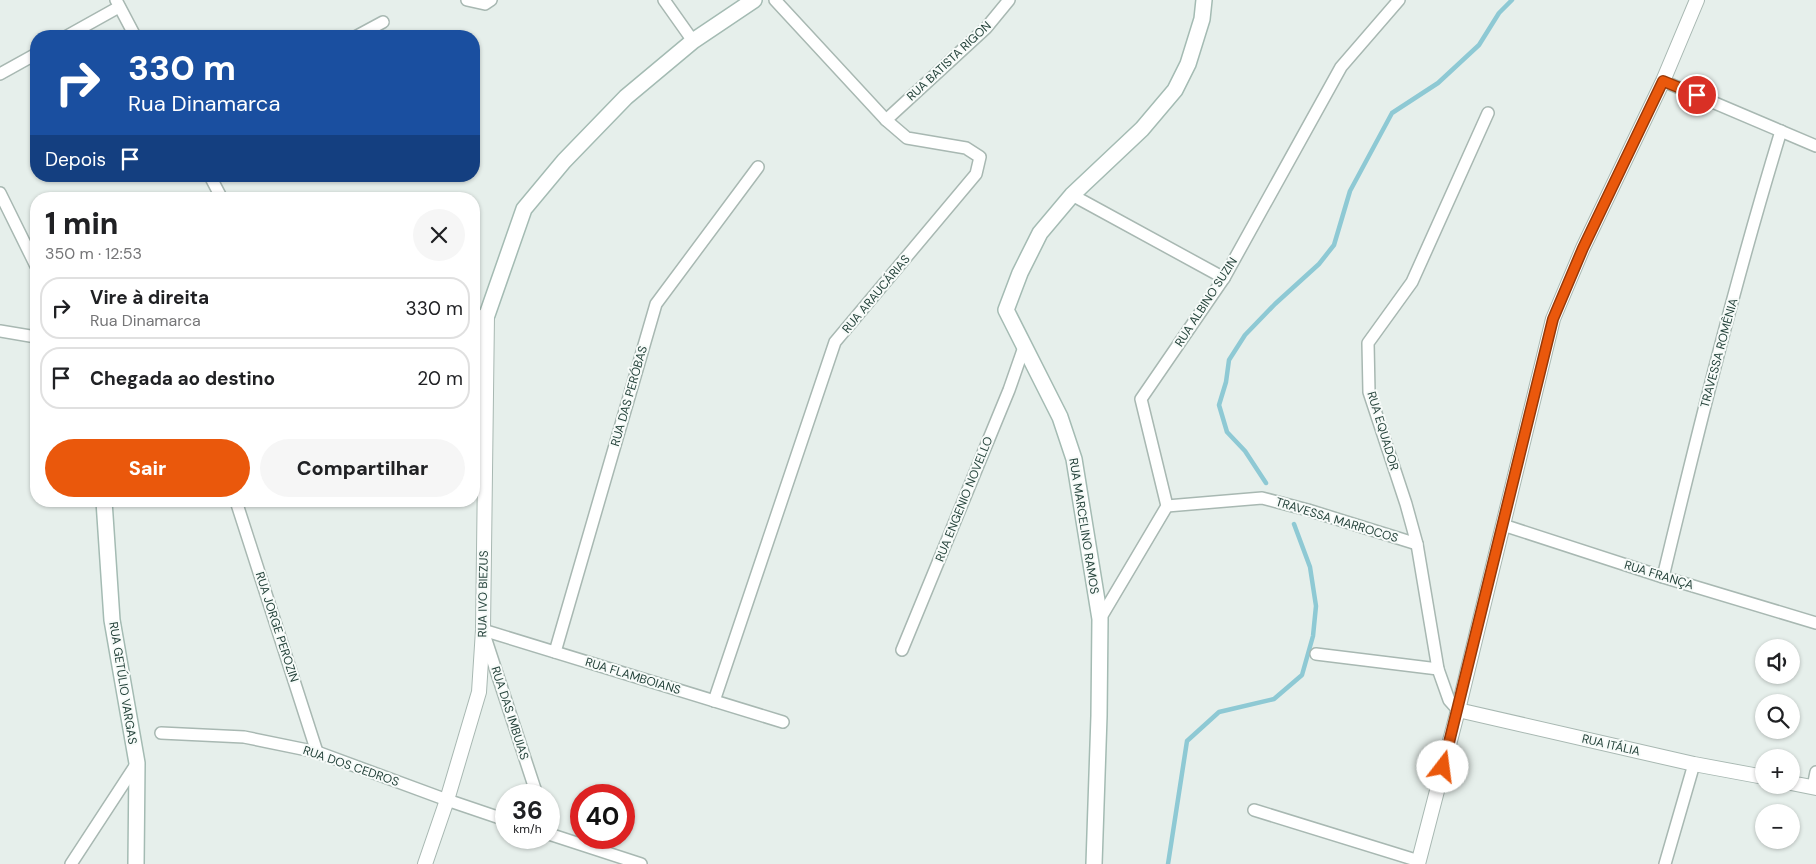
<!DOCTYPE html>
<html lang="pt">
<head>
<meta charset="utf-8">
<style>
  :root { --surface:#fff; --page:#f6f6f6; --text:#202124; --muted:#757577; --line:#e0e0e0; --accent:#ea580c }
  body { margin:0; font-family:"DM Sans",sans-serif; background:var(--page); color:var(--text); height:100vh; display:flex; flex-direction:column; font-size:19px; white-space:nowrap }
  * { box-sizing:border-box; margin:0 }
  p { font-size:16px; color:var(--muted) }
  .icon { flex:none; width:28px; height:28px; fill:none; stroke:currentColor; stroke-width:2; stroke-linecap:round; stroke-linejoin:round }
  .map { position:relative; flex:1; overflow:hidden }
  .details { position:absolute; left:30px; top:192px; width:450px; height:315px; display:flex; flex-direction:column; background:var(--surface); border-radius:20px; box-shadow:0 1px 4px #0004 }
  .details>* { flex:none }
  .guide { position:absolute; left:30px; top:30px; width:450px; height:152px; border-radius:20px; box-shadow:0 1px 4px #0004; background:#1a4fa0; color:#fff; overflow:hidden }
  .tools { position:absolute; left:1755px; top:639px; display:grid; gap:10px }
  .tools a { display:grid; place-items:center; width:45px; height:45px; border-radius:50%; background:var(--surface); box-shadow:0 1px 4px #0004; font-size:25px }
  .speed { position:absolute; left:495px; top:784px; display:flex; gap:10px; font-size:25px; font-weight:700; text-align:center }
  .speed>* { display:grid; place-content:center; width:65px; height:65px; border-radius:50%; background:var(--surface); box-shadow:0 1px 4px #0004; line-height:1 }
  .speed small { font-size:12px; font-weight:400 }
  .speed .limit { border:8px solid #d22; background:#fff; color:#111 }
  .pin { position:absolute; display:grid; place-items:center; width:42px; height:42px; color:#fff; margin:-21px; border:2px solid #fff; border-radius:50%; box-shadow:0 1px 5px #0007 }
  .me { position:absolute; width:55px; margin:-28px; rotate:15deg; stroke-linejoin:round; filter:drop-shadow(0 0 4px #0008) }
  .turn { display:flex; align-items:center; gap:18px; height:105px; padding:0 15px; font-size:22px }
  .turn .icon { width:65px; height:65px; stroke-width:2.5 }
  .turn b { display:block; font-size:35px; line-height:42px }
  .then { display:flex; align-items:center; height:48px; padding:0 15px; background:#0003; gap:10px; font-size:19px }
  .round { display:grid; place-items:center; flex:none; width:52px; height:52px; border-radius:26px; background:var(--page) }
  .headline { display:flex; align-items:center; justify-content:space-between; height:85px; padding:0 15px }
  h1 { font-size:30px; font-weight:800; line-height:38px }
  .primary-button { display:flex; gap:10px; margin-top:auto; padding:10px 15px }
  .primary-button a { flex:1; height:58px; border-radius:30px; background:var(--accent); color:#fff; font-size:20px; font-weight:800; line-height:58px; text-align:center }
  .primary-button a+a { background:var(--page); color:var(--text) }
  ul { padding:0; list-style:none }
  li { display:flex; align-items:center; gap:15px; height:62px; margin:0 10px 8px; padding:0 5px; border:2px solid var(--line); border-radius:20px }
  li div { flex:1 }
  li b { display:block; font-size:19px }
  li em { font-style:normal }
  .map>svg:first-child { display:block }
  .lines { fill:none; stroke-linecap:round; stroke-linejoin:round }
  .stream { stroke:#8ec9d4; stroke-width:4.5 }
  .minor-casing { stroke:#a8b8b2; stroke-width:14 }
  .tertiary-casing { stroke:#a8b8b2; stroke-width:16 }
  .secondary-casing { stroke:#a4bbb3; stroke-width:18 }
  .minor { stroke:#fff; stroke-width:11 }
  .tertiary { stroke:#fff; stroke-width:14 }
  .secondary { stroke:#fff; stroke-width:15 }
  .route-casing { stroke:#983908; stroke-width:12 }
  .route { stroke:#ea580c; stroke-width:9 }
  .labels { text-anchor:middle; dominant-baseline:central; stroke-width:4; stroke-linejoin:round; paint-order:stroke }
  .street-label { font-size:12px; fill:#24423a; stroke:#f7fbf9 }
</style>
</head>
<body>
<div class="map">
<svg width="1816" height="864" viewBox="0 0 1816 864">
  <rect width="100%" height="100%" fill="#e6efeb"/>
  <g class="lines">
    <!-- stream -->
    <g class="stream">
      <polyline points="1266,483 1245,451 1227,432 1219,405 1226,382 1229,360 1245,335 1275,304 1319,264 1334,245 1350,191 1392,113 1438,83 1479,45 1499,13 1512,0"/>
      <polyline points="1168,864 1187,741 1219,712 1274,699 1302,675 1313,636 1316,606 1310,567 1294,524"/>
    </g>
    <defs>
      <g id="minor">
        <polyline points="116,0 135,36"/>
        <polyline points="467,0 485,4 491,0"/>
        <polyline points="664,0 693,41"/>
        <polyline points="67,36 119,7"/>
        <polyline points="357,36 383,22"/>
        <polyline points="0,74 36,54"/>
        <polyline points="1663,81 1816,146"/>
        <polyline points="886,120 986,28 1009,0"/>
        <polyline points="210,176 222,199"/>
        <polyline points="0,193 36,266"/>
        <polyline points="1072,195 1224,278"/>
        <polyline points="0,331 36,337"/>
        <polyline points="236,501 317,752"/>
        <polyline points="1167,506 1262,498 1308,510 1417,544"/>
        <polyline points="1503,525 1663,577 1816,623"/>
        <path d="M 1663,577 C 1699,427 1736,278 1781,131"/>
        <polyline points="1100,619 1167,506 1141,399 1224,278 1341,67 1399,0"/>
        <polyline points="483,630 783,722"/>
        <polyline points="484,634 537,795"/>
        <polyline points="902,650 1009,390 1024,347"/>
        <polyline points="555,652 656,304 758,167"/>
        <polyline points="1316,654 1438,669"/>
        <polyline points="714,701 835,342 976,174 980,157 966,148 907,138 886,120 775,0"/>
        <polyline points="1458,710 1449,700 1438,669 1417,544 1406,504 1369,392 1368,343 1412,282 1488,113"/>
        <polyline points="161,733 244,737 317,752 447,800 506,820"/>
        <polyline points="1813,787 1816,772"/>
        <polyline points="1254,810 1419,861"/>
        <polyline points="549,834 641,864"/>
        <polyline points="71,864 137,763"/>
        <polyline points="1665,864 1694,764"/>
      </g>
      <g id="tertiary">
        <polyline points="1458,710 1694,764 1764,777"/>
        <polyline points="1791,783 1816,788"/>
        <polyline points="425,864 447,800 479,692 483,630 487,315"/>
        <polyline points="1418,864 1458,710 1553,319 1583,248 1663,81 1697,0"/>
      </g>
      <g id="secondary">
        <polyline points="474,322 487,315 524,209 564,161 626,97 693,41 754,0"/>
        <polyline points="104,501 112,620 137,763 136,864"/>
        <polyline points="1094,864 1099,716 1100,619 1074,459 1060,417 1006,310 1020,273 1040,233 1072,195 1142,129 1175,90 1188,64 1202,19 1204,0"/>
      </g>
    </defs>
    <!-- minor casing -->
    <use href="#minor" class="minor-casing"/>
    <!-- tertiary casing -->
    <use href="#tertiary" class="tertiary-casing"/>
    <!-- secondary casing -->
    <use href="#secondary" class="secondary-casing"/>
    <!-- minor -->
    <use href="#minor" class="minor"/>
    <!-- tertiary -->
    <use href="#tertiary" class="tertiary"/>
    <!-- secondary -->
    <use href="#secondary" class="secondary"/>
  </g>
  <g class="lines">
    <defs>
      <polyline id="route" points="1443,767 1553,319 1583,248 1663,81 1697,95"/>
    </defs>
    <!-- route casing -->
    <use href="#route" class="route-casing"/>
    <!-- route -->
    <use href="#route" class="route"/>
  </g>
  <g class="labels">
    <!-- street labels -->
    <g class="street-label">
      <text transform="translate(949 61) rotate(-43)">RUA BATISTA RIGON</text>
      <text transform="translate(876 294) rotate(-50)">RUA ARAUCÁRIAS</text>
      <text transform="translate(1206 302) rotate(-57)">RUA ALBINO SUZIN</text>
      <text transform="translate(1719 353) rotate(-75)">TRAVESSA ROMÊNIA</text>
      <text transform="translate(629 396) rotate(-74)">RUA DAS PERÓBAS</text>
      <text transform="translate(1383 431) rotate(73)">RUA EQUADOR</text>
      <text transform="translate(964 499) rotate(-68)">RUA ENGENIO NOVELLO</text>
      <text transform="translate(1337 520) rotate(17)">TRAVESSA MARROCOS</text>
      <text transform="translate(1084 526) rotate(81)">RUA MARCELINO RAMOS</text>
      <text transform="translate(1659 575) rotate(17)">RUA FRANÇA</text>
      <text transform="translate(483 594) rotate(-89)">RUA IVO BIEZUS</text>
      <text transform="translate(277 627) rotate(72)">RUA JORGE PEROZIN</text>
      <text transform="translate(633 676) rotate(17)">RUA FLAMBOIANS</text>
      <text transform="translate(123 683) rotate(81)">RUA GETÚLIO VARGAS</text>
      <text transform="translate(510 713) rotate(72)">RUA DAS IMBUIAS</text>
      <text transform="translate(1611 745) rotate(13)">RUA ITÁLIA</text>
      <text transform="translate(351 766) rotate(19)">RUA DOS CEDROS</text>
    </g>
  </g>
</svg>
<div class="tools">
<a><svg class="icon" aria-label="sound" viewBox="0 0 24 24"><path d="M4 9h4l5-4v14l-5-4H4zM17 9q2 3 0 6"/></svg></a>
<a><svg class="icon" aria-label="search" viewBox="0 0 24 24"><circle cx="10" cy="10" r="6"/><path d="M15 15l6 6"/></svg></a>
<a>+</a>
<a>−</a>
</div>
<div class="speed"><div>36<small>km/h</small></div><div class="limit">40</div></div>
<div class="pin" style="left:1697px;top:95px;background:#d93025"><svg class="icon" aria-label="arrive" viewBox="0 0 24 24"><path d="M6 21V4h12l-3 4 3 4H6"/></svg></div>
<svg class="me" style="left:1443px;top:767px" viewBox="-20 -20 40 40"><circle r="19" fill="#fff"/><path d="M0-13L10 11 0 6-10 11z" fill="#ea580c"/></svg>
<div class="guide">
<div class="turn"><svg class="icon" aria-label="right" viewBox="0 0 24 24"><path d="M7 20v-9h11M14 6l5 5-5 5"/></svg><div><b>330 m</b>Rua Dinamarca</div></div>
<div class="then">Depois<svg class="icon" aria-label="arrive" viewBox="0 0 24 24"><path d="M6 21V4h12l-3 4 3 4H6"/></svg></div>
</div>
<section class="details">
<div class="headline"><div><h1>1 min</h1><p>350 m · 12:53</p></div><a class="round"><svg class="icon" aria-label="close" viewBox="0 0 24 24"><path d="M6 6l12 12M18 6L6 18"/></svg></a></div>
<ul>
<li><svg class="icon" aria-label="right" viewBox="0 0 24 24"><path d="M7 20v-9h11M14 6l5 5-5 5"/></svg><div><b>Vire à direita</b><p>Rua Dinamarca</p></div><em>330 m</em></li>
<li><svg class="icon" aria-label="arrive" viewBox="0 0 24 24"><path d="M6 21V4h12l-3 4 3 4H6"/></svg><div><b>Chegada ao destino</b></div><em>20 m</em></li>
</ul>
<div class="primary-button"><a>Sair</a><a>Compartilhar</a></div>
</section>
</div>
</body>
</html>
